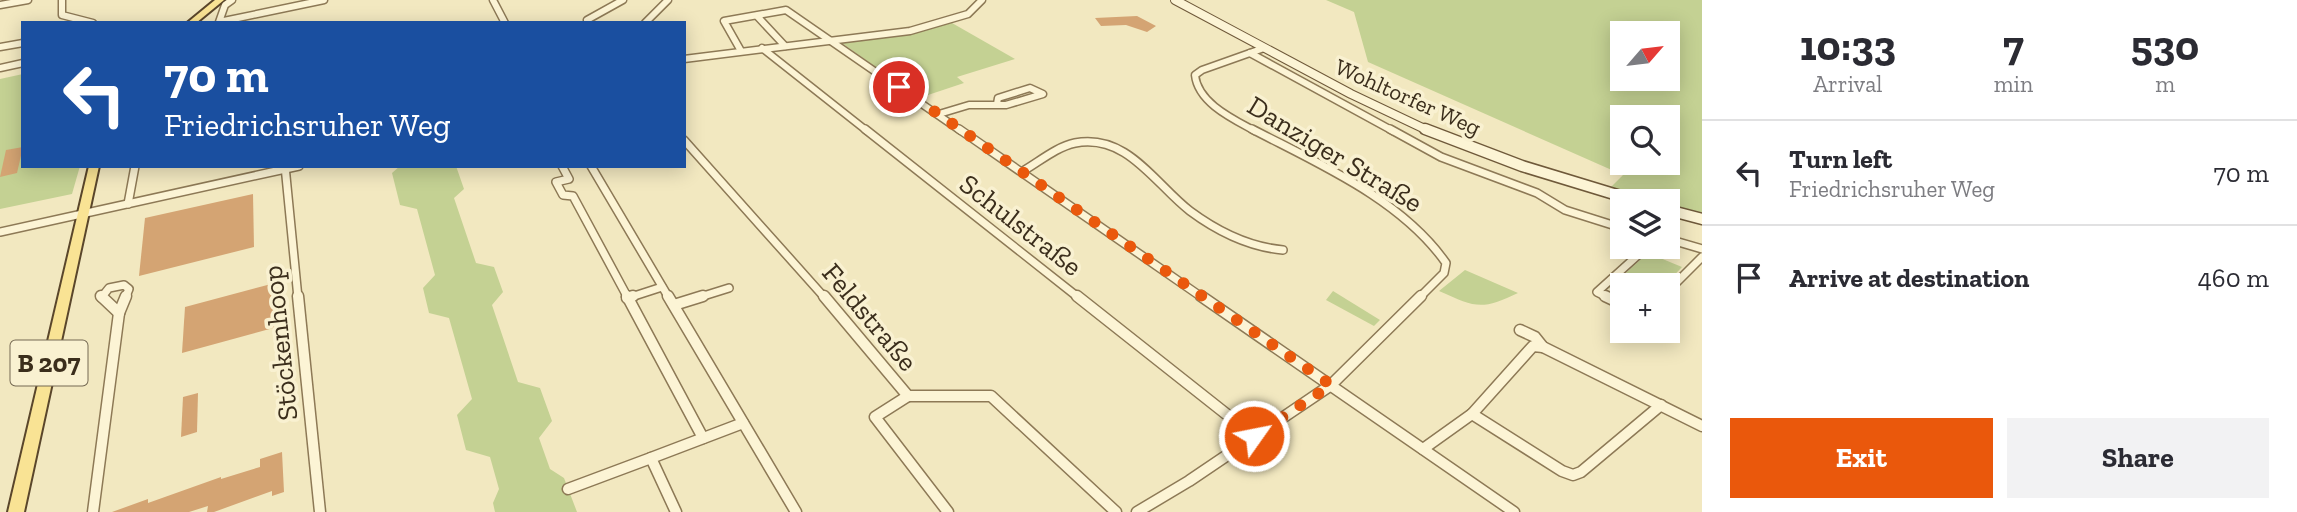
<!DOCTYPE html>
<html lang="en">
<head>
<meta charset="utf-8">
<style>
  :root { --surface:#fff; --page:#f2f2f3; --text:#2b2b33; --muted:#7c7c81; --line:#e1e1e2; --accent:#ea580c }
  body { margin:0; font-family:"Zilla Slab",serif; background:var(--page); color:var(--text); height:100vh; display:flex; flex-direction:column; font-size:26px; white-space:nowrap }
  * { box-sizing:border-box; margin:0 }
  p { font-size:23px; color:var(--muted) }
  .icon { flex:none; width:38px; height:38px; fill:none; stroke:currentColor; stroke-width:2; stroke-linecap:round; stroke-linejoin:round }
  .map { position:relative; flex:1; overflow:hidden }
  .panel { display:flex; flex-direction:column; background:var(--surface); width:595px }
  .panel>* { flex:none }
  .hud { position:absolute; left:21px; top:21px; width:665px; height:147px; border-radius:0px; box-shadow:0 4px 18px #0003; background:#1a4fa0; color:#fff; overflow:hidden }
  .needle { width:46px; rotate:62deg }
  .tools { position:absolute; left:1610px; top:21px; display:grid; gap:14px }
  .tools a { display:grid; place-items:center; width:70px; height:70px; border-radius:0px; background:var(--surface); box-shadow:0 4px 18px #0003; font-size:35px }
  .pin { position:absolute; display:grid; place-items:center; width:60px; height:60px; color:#fff; margin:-30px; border:4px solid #fff; border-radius:50%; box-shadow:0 2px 7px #0007 }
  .me { position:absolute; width:77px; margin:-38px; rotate:57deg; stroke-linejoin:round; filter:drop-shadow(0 0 5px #0008) }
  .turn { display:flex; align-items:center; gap:24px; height:147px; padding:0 28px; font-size:32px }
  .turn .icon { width:91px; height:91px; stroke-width:2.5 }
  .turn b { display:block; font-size:49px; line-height:60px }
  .eta { display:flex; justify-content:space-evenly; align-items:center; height:119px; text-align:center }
  .eta b { font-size:42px; font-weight:700; line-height:49px }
  .primary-button { display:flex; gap:14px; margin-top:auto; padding:14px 28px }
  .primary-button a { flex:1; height:80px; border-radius:0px; background:var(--accent); color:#fff; font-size:28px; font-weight:700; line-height:80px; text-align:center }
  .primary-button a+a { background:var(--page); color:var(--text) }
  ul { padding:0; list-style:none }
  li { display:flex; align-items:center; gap:21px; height:105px; padding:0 28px; border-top:2px solid var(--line) }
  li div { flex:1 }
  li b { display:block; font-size:26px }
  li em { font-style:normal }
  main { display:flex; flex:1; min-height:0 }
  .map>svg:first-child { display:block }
  .green { fill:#c4d193; fill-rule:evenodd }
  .building { fill:#d4a473 }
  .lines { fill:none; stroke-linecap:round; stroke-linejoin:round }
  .street-far2-casing { stroke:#8d7956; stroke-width:9 }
  .street-far1-casing { stroke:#8d7956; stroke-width:10 }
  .street-casing { stroke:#8d7956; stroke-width:13 }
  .secondary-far1-casing { stroke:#6f593a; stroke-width:10 }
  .secondary-casing { stroke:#6f593a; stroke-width:13 }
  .primary-casing { stroke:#5a462b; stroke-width:4 }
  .street-far2 { stroke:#fcf4d5; stroke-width:6 }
  .street-far1 { stroke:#fcf4d5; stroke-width:7 }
  .street { stroke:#fcf4d5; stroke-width:10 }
  .secondary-far1 { stroke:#fcf4d5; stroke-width:8 }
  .secondary { stroke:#fcf4d5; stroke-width:10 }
  .primary { fill:#f9e394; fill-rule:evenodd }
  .route { stroke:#ea580c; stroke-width:12; stroke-dasharray:0 21.6 }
  .labels { text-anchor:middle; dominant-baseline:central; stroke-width:7; stroke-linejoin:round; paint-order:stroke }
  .far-street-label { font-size:23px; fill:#3b2e1c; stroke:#f9f1d1 }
  .shield { fill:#f9f1d1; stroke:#746852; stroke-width:2 }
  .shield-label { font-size:26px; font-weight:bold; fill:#3b2e1c }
  .street-label { font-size:28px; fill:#3b2e1c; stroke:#f9f1d1 }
</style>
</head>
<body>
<main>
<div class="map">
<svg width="1702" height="512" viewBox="0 0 1702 512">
  <rect width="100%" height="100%" fill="#f2e8c0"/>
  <!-- green -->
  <g class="green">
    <path d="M 1326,0 L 1702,0 L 1702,216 L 1668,206 L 1668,201 L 1652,201 L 1609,189 L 1623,175 L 1368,62 L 1354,12 ZM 1622,33 L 1668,33 L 1668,79 L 1622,79 ZM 1622,117 L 1668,117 L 1668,163 L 1622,163 Z"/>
    <polygon points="952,23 1015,59 957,77 964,83 919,98 842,43 913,33"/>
    <polygon points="23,74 23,166 80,166 72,194 0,209 0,79"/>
    <polygon points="400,166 456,166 464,189 454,198 476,263 494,267 503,292 492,305 518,382 540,388 552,421 539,438 550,469 564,478 577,512 495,512 493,503 499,489 490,457 466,450 457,415 472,399 449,318 429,313 423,288 435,275 417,209 400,205 392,173"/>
    <polygon points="1648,253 1682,267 1665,285 1622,285 1622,294 1609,288"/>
    <path d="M 1465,270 L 1518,293 C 1481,311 1475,307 1439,291 Z"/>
    <polygon points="1333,291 1380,320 1374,326 1326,300"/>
  </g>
  <!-- building -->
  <g class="building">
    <polygon points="1137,16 1156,26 1147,32 1126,25 1101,26 1095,18"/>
    <polygon points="23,147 17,173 0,177 6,150"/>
    <polygon points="253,194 254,247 139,276 145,218"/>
    <polygon points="275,283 277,327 182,353 185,307"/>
    <polygon points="198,393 197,432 181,437 183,397"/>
    <polygon points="282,452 284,492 272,496 272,491 214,512 207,512 208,506 189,512 112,512 148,499 148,503 221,477 221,479 260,467 260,459"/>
  </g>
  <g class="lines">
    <defs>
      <g id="street-far2">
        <polyline points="62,0 62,15 93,23"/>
        <polyline points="232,0 225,5 219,22 324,0"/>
        <polyline points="493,0 505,23"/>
        <polyline points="0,5 28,0"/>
        <polyline points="757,16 785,46"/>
        <polyline points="587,20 623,0"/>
        <polyline points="645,23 668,0"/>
        <polyline points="0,47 23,43"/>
        <polyline points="762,48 867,131"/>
        <polyline points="741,51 724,21 786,10 961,131"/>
        <polyline points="1250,53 1393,131"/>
        <polyline points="684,59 910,31 968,14 982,0"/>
        <polyline points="0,68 23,63"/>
        <polyline points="939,114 969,105 1006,105 1043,94 1030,88 998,98 997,104"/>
        <path d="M 1255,131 C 1233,119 1198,103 1195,75 L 1202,70 L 1264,48"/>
      </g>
      <g id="street-far1">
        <polyline points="865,129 1079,298"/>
        <polyline points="959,129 1203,298"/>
        <path d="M 1252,129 C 1319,164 1401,199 1446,263 L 1444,273 L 1419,298"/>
        <polyline points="1390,129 1441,157 1537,193 1565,210 1622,228"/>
        <polyline points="684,140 825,298"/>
        <polyline points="285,166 298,298"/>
        <polyline points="562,166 569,179 556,182 563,195 573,196 628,298"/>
        <polyline points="591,166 669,298"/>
        <path d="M 1023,171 C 1039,162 1056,147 1075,143 C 1127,133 1155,184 1190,211 C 1217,231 1250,247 1283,250"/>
        <polyline points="128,204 135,166"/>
        <polyline points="0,232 299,166"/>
        <polyline points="1668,239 1702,249"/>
        <polyline points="1668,291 1702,257"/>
        <polyline points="101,298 109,288 124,285 129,289 125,298"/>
        <polyline points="628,298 662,287"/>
        <polyline points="697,298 729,288"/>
        <polyline points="1609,298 1597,292 1647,247"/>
      </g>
      <g id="street">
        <polyline points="101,296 119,313"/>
        <polyline points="298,296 320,512"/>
        <polyline points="627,296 703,438"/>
        <polyline points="668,296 796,512"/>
        <polyline points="824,296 908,396 991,396 1116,512"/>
        <polyline points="1077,296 1254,436"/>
        <polyline points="1201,296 1514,512"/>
        <polyline points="1605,296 1622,304"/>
        <polyline points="627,298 633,296"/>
        <polyline points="674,305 703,296"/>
        <polyline points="119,313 126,296"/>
        <polyline points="1520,330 1535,337 1543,347 1702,426"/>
        <polyline points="1543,347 1533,346 1472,414 1562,471 1573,475 1581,472 1661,405"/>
        <polyline points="908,396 875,417 948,512"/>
        <polyline points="1423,449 1472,414"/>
        <polyline points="568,489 651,458"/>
        <polyline points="93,512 119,313"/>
        <polyline points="676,512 651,458 743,423"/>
        <polyline points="1137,512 1189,481 1331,385 1421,296"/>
      </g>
      <polyline id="secondary-far1" points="1175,0 1351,94 1429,131"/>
      <g id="secondary">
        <polyline points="1425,129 1522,166 1637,201"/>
        <polyline points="1668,210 1702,219"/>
      </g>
      <g id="primary">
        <polygon points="215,0 224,0 196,23 187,23"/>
        <polygon points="89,166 99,166 24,512 8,512"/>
      </g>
    </defs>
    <!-- street-far2 casing -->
    <use href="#street-far2" class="street-far2-casing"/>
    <!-- street-far1 casing -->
    <use href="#street-far1" class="street-far1-casing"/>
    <!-- street casing -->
    <use href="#street" class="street-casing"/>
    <!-- secondary-far1 casing -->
    <use href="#secondary-far1" class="secondary-far1-casing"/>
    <!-- secondary casing -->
    <use href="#secondary" class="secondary-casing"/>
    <!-- primary casing -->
    <use href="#primary" class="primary-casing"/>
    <!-- street-far2 -->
    <use href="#street-far2" class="street-far2"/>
    <!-- street-far1 -->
    <use href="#street-far1" class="street-far1"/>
    <!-- street -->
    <use href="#street" class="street"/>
    <!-- secondary-far1 -->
    <use href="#secondary-far1" class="secondary-far1"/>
    <!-- secondary -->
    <use href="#secondary" class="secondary"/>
    <!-- primary -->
    <use href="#primary" class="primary"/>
  </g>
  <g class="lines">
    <!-- route -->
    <polyline class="route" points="899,87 1331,385 1254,436"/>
  </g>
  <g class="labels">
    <!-- far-street labels -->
    <g class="far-street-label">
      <text transform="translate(1408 97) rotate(24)">Wohltorfer Weg</text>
    </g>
    <!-- shield labels -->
    <rect class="shield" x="10.5" y="340.5" width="77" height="45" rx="5"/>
    <g class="shield-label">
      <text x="49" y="363">B 207</text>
    </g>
    <!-- street labels -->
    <g class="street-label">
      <text transform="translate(1335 154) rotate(31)">Danziger Straße</text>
      <text transform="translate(1021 225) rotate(38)">Schulstraße</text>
      <text transform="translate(870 317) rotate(50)">Feldstraße</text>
      <text transform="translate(280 343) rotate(-96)">Stöckenhoop</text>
    </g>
  </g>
</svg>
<div class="tools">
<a><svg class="needle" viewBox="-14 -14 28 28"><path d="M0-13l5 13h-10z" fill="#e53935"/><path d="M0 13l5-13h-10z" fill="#7c7c81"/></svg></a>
<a><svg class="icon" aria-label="search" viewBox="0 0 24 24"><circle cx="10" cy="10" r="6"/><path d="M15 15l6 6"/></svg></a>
<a><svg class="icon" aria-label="layers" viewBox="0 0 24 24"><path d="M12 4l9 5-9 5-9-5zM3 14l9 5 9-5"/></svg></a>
<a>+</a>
</div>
<div class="pin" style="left:899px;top:87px;background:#d93025"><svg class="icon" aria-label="arrive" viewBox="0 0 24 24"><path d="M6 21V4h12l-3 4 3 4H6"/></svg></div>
<svg class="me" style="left:1254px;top:436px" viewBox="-20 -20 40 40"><circle r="17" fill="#ea580c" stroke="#fff" stroke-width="3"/><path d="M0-11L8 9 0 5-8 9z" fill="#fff"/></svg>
<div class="hud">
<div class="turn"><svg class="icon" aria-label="left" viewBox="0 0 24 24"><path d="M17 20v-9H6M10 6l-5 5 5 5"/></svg><div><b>70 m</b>Friedrichsruher Weg</div></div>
</div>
</div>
<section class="panel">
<div class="eta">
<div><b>10:33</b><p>Arrival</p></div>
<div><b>7</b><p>min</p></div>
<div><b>530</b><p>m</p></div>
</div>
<ul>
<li><svg class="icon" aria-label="left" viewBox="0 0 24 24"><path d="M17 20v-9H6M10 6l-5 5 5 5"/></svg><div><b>Turn left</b><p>Friedrichsruher Weg</p></div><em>70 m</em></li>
<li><svg class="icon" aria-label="arrive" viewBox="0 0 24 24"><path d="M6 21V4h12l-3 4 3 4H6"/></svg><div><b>Arrive at destination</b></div><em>460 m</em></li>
</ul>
<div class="primary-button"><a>Exit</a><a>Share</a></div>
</section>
</main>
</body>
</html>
